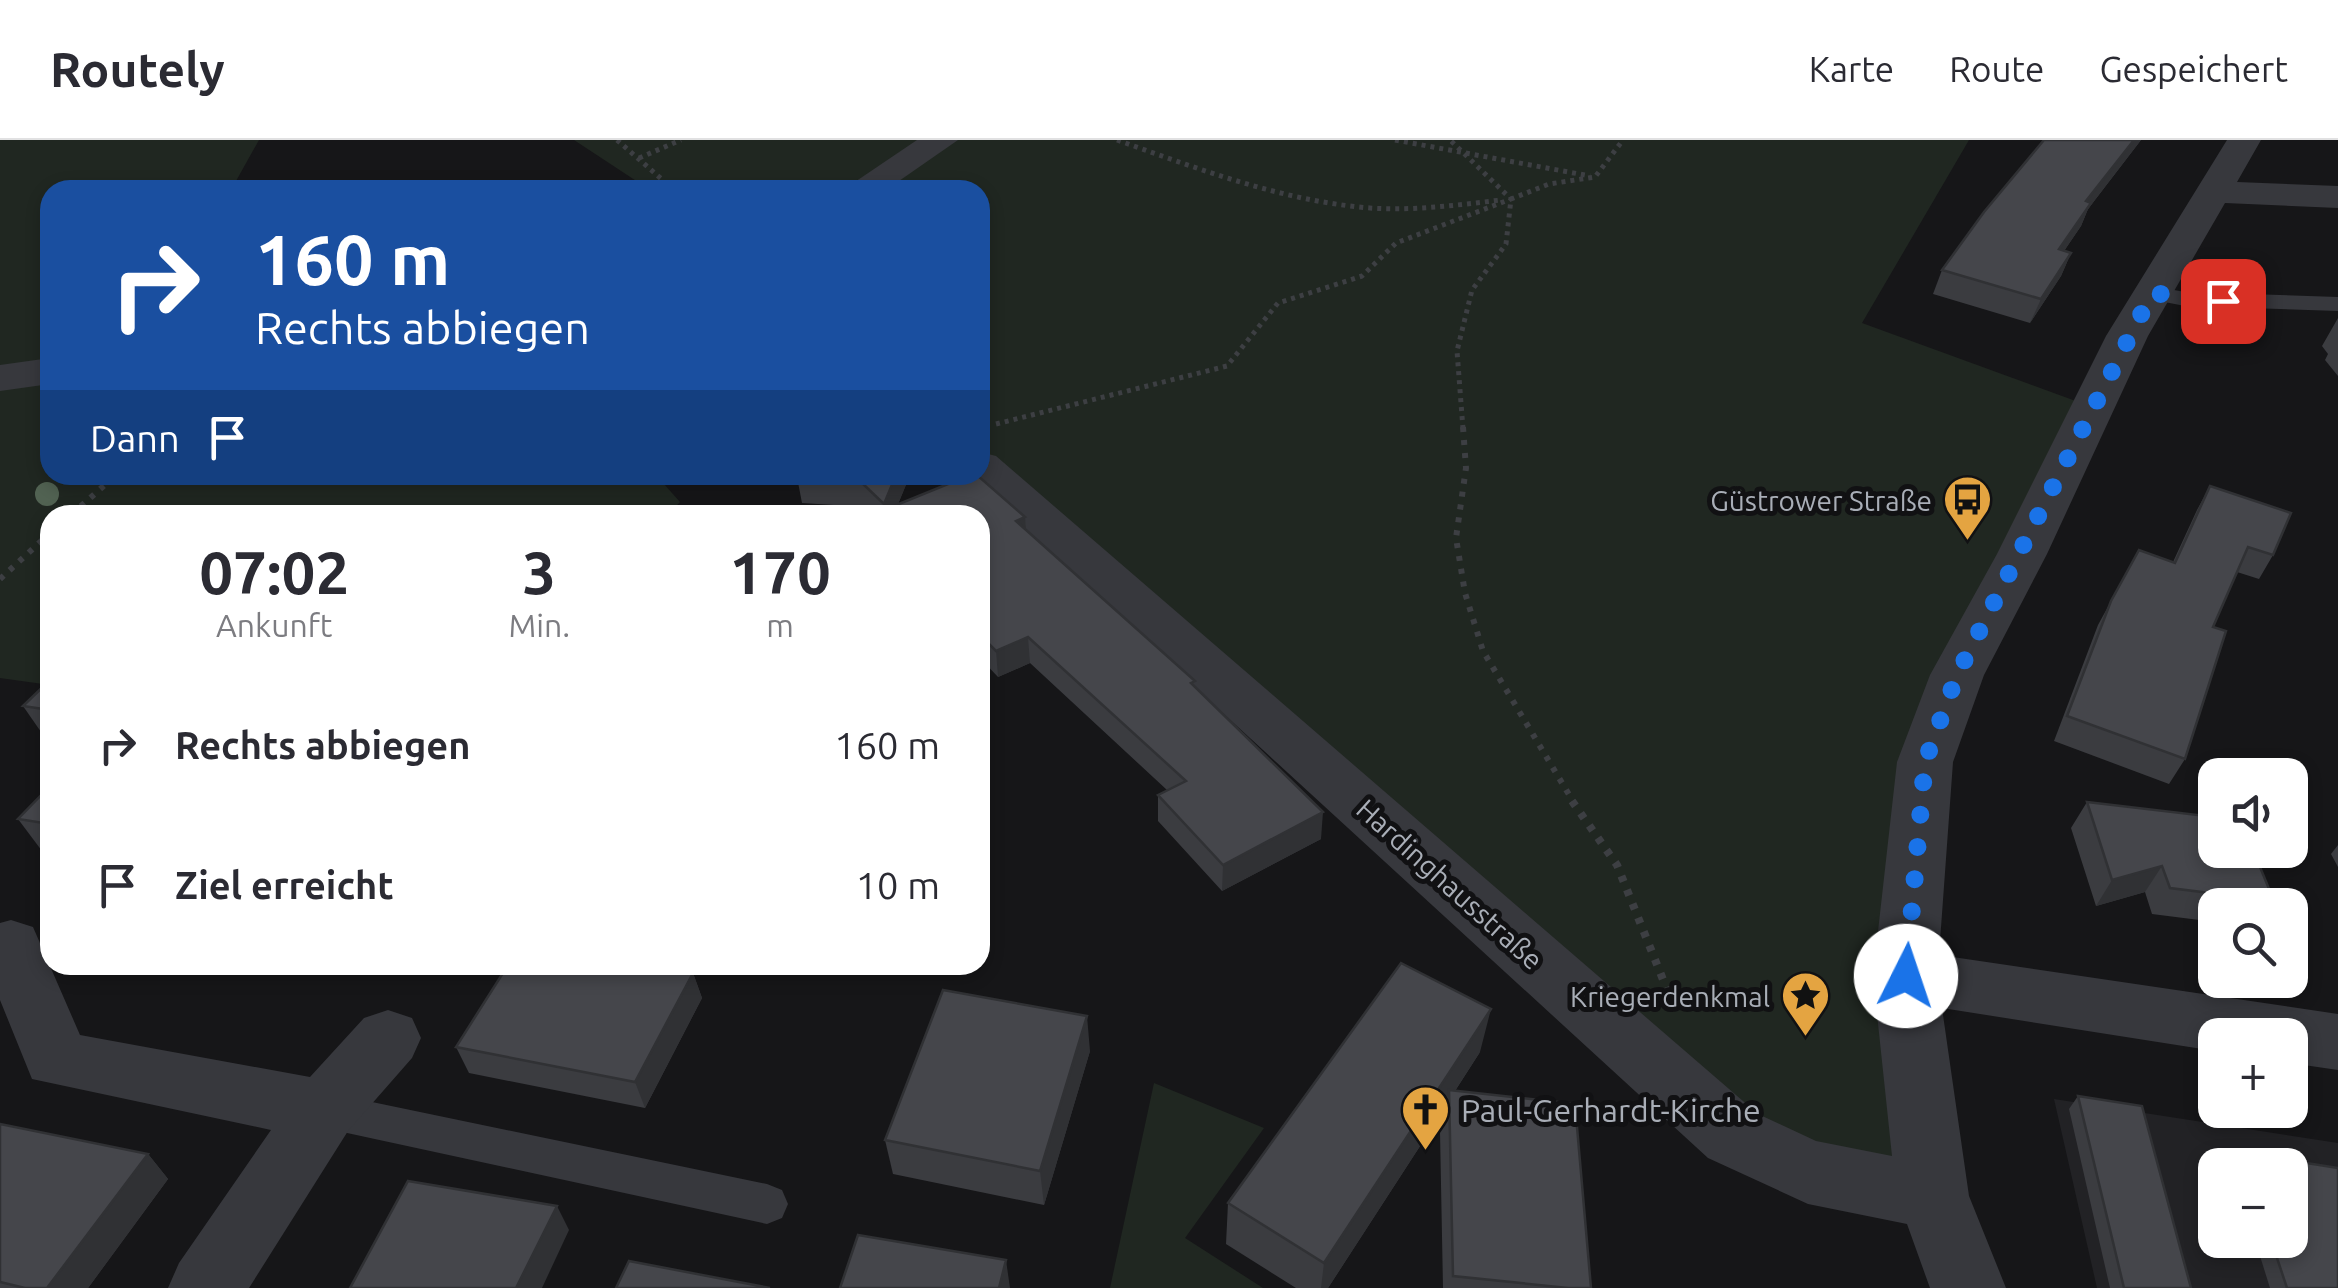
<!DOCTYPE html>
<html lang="de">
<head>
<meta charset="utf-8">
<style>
  :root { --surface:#fff; --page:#f2f2f3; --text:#2b2b33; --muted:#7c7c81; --line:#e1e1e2 }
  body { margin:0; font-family:Ubuntu,sans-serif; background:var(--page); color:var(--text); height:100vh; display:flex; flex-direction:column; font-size:38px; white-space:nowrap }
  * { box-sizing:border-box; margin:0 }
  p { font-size:32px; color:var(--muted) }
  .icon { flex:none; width:55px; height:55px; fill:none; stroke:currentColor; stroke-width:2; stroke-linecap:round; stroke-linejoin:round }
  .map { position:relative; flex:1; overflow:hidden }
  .panel { position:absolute; left:40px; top:365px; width:950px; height:470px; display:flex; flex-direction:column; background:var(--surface); border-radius:30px; box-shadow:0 5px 15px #0003 }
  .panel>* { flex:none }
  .hud { position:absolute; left:40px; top:40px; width:950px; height:305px; border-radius:30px; box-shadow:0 5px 15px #0003; background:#1a4fa0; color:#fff; overflow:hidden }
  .tools { position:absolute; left:2198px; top:618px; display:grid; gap:20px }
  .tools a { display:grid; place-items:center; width:110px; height:110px; border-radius:20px; background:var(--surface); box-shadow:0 5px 15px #0003; font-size:50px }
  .pin { position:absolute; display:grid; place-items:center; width:85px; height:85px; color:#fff; margin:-42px; border-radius:20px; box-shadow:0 5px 15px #0006 }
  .me { position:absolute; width:110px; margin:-55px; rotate:4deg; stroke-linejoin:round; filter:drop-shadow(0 0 8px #0008) }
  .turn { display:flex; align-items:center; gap:35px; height:210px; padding:0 50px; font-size:45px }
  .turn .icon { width:130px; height:130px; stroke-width:2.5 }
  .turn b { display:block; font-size:70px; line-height:85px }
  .then { display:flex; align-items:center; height:95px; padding:0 50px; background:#0003; gap:20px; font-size:38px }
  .eta { display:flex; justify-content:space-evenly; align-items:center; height:170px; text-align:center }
  .eta b { font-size:60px; font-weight:700; line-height:70px }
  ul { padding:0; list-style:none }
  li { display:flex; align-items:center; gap:30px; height:140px; padding:0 50px }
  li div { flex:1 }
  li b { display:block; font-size:38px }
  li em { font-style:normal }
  header { display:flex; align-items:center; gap:60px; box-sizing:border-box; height:140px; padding:0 50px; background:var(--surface); border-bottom:2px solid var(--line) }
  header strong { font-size:48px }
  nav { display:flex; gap:55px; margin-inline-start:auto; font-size:35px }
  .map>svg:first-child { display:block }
  .built { fill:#222225; fill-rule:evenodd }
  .green { fill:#202721 }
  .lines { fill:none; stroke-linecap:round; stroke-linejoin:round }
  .path-far2 { stroke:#3d3f43; stroke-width:5; stroke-dasharray:4 5; stroke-linecap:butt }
  .path-far1 { stroke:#3d3f43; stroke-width:6; stroke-dasharray:5 8; stroke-linecap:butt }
  .path { stroke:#3d3f43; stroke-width:8; stroke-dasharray:6 9; stroke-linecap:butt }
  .service { fill:#37383d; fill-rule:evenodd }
  .minor { fill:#37383d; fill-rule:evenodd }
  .tree { fill:#516252 }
  .wall { fill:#3b3c40 }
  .shaded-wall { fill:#303134 }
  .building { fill:#45464b; stroke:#303134; stroke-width:2.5 }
  .route { stroke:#1a73e8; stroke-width:18; stroke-dasharray:0 32.4 }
  .labels { text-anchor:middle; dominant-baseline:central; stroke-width:10; stroke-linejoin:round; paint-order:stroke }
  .poi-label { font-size:28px; fill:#a9aeb7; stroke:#111113; text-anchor:end }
  .street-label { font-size:28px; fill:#a9aeb7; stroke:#111113 }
  .near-poi-label { font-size:32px; fill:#a9aeb7; stroke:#111113; text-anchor:start }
</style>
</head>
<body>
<header>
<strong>Routely</strong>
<nav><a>Karte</a><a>Route</a><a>Gespeichert</a></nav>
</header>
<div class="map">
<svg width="2338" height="1148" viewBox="0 0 2338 1148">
  <rect width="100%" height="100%" fill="#161618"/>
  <!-- built -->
  <path class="built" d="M 2054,959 L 2338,1003 L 2338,1148 L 2097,1148 ZM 2215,1025 L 2290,1025 L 2290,1100 L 2215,1100 Z"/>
  <!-- green -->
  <g class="green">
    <polygon points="0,0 259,0 231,50 50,50 50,220 0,227"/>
    <polygon points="574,0 1969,0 1862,183 2092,267 1925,622 1933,1056 1808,1032 980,326 980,50 650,50"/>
    <polygon points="50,239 50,335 656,335 680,362 668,375 50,375 50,545 0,538 0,246"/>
    <polygon points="1154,943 1264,988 1185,1098 1263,1148 1110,1148"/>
  </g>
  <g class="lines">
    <!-- path-far2 -->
    <g class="path-far2">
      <polyline points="617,0 674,50"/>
      <path d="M 1117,0 C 1199,29 1282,61 1370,68 C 1414,71 1457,65 1501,60"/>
      <polyline points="1395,0 1590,36"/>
      <polyline points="639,18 681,0"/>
      <polyline points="996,284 1227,226 1278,163 1362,136 1396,103 1511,59 1450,0"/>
      <polyline points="1463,289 1457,211 1472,150 1506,104 1511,59 1549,44 1595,37 1623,0"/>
    </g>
    <!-- path-far1 -->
    <g class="path-far1">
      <polyline points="1463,287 1466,328 1456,398 1465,453 1483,511 1574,663"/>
      <polyline points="71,375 116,335"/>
      <polyline points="0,439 50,393"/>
    </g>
    <!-- path -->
    <polyline class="path" points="1572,661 1617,725 1670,857"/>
    <!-- service -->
    <g class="service">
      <polygon points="2152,146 2185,152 2338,157 2338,171 2185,166 2144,158 2144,148"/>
      <polygon points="324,952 767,1044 782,1050 788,1064 782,1078 767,1084 324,988 310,983 304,970 310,957"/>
    </g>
    <!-- minor -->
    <g class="minor">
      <polygon points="917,0 958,0 886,50 843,50"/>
      <polygon points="2227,0 2261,0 2237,42 2338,46 2338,68 2225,63 2148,196 2047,414 1984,535 1953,622 1939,815 2338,874 2338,930 2290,923 2290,895 2215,895 2215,911 1942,868 1969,1056 2006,1148 1930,1148 1907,1084 1808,1064 1708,1018 963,335 980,335 980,312 996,316 1758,974 1816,1001 1892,1016 1873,836 1897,622 1930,535 1997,414 2106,196"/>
      <polygon points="50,218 50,244 0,251 0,225"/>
      <polygon points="11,780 33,787 80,895 310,937 364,878 388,870 412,878 421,898 412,918 348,991 249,1148 168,1148 179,1123 271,990 32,939 0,860 0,783"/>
    </g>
  </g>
  <!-- trees -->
  <circle class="tree" cx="47" cy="354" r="12"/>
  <!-- wall -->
  <g class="wall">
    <polygon points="2044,0 2141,0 2088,69 2081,86 2064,111 2071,113 2061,136 2030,183 1933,154 1942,130"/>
    <polygon points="2338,178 2338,236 2325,220 2328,214 2322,206"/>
    <polygon points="798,335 910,335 898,364 1025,377 1026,390 1195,547 1321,699 1222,751 1158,681 1158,655 1167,650 1030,523 998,537 980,518 980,375 873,375 865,367 802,363 797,337"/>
    <polygon points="2210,346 2273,415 2259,439 2237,432 2213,487 2185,619 2169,644 2054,601 2098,485 2139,410 2173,422 2197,370"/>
    <polygon points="50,540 50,602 48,602 23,566"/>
    <polygon points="50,646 50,716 45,715 18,679"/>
    <polygon points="2087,662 2274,761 2271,765 2215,765 2215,782 2152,774 2145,752 2096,766 2071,688"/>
    <polygon points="2338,705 2338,727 2331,714"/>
    <polygon points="693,833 702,858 645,968 469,933 456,907"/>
    <polygon points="1090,911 1044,1065 893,1034 885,1000"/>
    <polygon points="1480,912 1455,951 1591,1148 1443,1148 1440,992 1446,966 1328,1148 1296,1148 1226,1104 1228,1063"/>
    <polygon points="2078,956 2191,1148 2110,1148 2069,969"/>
    <polygon points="0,984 148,1014 168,1039 88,1148 0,1148"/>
    <polygon points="2243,1013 2338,1028 2338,1148 2270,1148 2255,1100 2290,1100 2290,1025 2232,1025"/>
  </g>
  <!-- shaded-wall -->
  <g class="shaded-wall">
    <polygon points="2134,0 2141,0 2088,69 2081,86 2049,133 2059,109 2086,61"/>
    <polygon points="2071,113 2061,136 2030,183 2041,159"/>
    <polygon points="896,335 910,335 894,374 889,368 890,375 886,375 884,364"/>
    <polygon points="1025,377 1027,402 1016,381"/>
    <polygon points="1028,497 1030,523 998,537 996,511"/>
    <polygon points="1323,672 1321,699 1222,751 1223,725"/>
    <polygon points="2162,726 2145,752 2096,766 2112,740"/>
    <polygon points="693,833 702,858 645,968 635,942"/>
    <polygon points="1491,869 1480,912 1449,960 1449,950 1446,966 1328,1148 1321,1148 1324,1123"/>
    <polygon points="1087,876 1090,911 1044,1065 1040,1031"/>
    <polygon points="148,1014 168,1039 88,1148 47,1148"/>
    <polygon points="557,1066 569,1090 542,1148 516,1148"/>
    <polygon points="1006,1120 1010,1148 999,1148"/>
  </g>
  <!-- building -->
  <g class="building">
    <polygon points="2044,0 2134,0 2086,61 2091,63 2059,109 2071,113 2041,159 1942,130 1984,72"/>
    <polygon points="798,335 896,335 884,364 861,342 797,337"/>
    <polygon points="970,335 977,335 1025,377 1016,381 1195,541 1191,543 1323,672 1223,725 1158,655 1186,641 1028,497 996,511 980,495 980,375 896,375 889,368"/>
    <polygon points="2210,346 2291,373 2273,415 2248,407 2213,487 2226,491 2185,619 2067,576 2111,461 2139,410 2175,423"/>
    <polygon points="50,540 50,570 23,566"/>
    <polygon points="50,646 50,684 18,679"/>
    <polygon points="2087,662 2215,677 2215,710 2253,710 2274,761 2170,748 2162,726 2112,740"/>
    <polygon points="1401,823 1491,869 1324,1123 1228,1063"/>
    <polygon points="508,825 650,825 693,833 635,942 456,907"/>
    <polygon points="943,850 1087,876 1040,1031 885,1000"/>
    <polygon points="1449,950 1575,964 1591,1148 1568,1148 1453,1136"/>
    <polygon points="2078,956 2142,966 2191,1148 2124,1148"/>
    <polygon points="0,984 148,1014 47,1148 25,1148 0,1142"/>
    <polygon points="2243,1013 2338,1028 2338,1148 2287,1148 2271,1100 2290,1100 2290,1025 2247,1025"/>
    <polygon points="408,1041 557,1066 516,1148 350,1148"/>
    <polygon points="858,1095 1006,1120 999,1148 840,1148"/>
    <polygon points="629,1121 770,1148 616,1148"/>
  </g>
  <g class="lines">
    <!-- route -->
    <polyline class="route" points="1906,836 1925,622 1957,535 2152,153 2223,161"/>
  </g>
  <!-- icons -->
  <defs>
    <symbol id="bus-pin" viewBox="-11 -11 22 30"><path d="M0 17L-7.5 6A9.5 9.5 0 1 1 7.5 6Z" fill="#e4a441" stroke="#111113"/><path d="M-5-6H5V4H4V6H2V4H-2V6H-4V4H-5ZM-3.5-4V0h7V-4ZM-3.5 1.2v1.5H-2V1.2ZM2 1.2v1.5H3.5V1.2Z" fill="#111"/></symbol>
    <symbol id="sight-pin" viewBox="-11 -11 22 30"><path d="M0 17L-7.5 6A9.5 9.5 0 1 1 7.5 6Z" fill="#e4a441" stroke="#111113"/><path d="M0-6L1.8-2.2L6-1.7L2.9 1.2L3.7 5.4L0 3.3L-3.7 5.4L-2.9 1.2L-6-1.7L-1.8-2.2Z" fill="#111"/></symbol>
    <symbol id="church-pin" viewBox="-11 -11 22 30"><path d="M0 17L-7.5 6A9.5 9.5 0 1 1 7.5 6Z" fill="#e4a441" stroke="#111113"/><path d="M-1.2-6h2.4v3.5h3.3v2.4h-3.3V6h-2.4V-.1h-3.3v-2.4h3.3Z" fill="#111"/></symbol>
  </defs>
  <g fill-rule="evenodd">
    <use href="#bus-pin" x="1940" y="332" width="55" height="75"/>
    <use href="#sight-pin" x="1778" y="828" width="55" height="75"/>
    <use href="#church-pin" x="1398" y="942" width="55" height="75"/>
  </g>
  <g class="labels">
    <!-- poi labels -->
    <g class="poi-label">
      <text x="1932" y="360">Güstrower Straße</text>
      <text x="1770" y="856">Kriegerdenkmal</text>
    </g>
    <!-- street labels -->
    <g class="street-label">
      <text transform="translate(1450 744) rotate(42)">Hardinghausstraße</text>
    </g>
    <!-- near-poi labels -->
    <g class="near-poi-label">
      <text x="1461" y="970">Paul-Gerhardt-Kirche</text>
    </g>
  </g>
</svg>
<div class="tools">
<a><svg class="icon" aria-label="sound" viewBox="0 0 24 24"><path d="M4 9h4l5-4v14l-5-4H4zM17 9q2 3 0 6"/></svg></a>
<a><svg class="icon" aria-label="search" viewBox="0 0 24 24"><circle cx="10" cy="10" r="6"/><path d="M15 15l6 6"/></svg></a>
<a>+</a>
<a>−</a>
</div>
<div class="pin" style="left:2223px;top:161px;background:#d93025"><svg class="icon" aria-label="arrive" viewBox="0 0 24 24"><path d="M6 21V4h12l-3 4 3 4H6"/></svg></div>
<svg class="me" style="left:1906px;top:836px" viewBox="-20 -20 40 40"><circle r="19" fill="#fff"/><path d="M0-13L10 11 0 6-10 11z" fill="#1a73e8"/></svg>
<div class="hud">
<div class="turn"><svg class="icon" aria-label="right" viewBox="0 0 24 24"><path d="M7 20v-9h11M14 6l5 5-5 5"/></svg><div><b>160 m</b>Rechts abbiegen</div></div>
<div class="then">Dann<svg class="icon" aria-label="arrive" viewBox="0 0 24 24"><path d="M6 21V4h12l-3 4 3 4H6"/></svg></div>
</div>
<section class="panel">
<div class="eta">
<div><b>07:02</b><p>Ankunft</p></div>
<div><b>3</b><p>Min.</p></div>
<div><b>170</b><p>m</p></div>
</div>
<ul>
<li><svg class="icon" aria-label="right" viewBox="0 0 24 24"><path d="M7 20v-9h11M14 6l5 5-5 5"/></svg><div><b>Rechts abbiegen</b></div><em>160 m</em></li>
<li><svg class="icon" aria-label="arrive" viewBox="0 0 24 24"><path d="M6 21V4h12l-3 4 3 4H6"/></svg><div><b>Ziel erreicht</b></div><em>10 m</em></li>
</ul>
</section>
</div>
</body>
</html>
